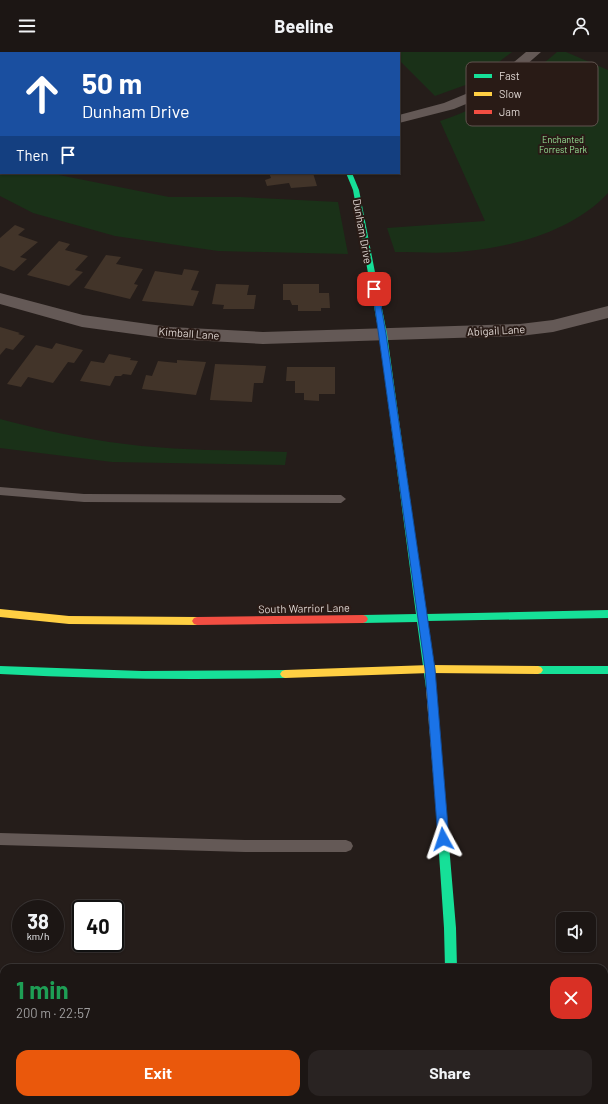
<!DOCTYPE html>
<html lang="en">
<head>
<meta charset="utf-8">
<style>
  :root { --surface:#1c1614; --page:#292322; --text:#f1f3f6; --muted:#a09fa0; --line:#3a3534; --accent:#ea580c }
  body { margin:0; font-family:Barlow,sans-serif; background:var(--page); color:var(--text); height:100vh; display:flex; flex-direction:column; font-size:15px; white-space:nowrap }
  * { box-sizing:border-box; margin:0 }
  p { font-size:13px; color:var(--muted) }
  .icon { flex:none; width:22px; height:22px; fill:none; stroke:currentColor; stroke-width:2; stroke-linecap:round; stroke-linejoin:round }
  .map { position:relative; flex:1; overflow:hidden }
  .drawer { position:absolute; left:0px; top:912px; width:608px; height:140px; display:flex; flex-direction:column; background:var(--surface); border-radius:12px 12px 0 0; box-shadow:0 1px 3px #0004,0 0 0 1px var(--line) }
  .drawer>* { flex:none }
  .guide { position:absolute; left:0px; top:0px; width:400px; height:122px; box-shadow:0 1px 3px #0004,0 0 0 1px var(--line); background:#1a4fa0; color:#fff; overflow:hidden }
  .buttons { position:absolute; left:556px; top:860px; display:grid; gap:8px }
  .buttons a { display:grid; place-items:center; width:40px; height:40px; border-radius:8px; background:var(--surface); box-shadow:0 1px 3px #0004,0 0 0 1px var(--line); font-size:20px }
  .speed { position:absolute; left:12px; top:848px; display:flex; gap:8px; font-size:20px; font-weight:700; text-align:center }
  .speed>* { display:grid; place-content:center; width:52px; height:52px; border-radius:50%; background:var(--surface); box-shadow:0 1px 3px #0004,0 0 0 1px var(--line); line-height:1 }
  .speed small { font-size:10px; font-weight:400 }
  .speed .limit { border:2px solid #111; border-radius:6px; background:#fff; color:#111 }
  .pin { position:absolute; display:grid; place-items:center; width:34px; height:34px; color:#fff; margin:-17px; border-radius:8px; box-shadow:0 2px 6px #0006 }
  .me { position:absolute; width:44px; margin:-22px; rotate:355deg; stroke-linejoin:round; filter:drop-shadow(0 0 3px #0008) }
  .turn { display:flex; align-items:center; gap:14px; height:84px; padding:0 16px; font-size:18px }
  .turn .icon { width:52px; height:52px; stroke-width:2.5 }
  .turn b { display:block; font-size:28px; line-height:34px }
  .then { display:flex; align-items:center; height:38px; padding:0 16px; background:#0003; gap:8px; font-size:15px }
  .round { display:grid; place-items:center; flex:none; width:42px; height:42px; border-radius:12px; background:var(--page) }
  .headline { display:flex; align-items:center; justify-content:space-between; height:68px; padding:0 16px }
  h1 { font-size:24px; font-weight:700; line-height:30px; color:#1e9e55 }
  .primary-button { display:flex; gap:8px; margin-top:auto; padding:8px 16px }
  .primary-button a { flex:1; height:46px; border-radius:12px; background:var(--accent); color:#fff; font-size:16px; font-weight:700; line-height:46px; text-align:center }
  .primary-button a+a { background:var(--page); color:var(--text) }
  header { display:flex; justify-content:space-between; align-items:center; height:52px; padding:0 16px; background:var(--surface); font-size:18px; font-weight:700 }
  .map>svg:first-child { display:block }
  .green { fill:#1a3118 }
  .building { fill:#423429 }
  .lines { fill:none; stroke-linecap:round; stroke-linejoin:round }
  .lane { fill:#645956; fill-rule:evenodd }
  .street { fill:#645956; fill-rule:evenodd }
  .fast { fill:#16e098; fill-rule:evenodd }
  .slow { fill:#ffcf43; fill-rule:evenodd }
  .jam { fill:#f24e42; fill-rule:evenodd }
  .route { fill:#1a73e8; stroke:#114b97 }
  .labels { text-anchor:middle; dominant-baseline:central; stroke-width:4; stroke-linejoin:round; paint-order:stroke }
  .far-park-label { font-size:9px; fill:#9ae69a; stroke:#291b16 }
  .street-label { font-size:11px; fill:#dfd6d2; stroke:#291b16 }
  .key { fill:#291b16; stroke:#60534e; stroke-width:1 }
  .key-label { font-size:11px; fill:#dfd6d2 }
</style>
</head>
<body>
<header><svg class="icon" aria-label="menu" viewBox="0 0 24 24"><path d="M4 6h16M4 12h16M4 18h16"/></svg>Beeline<svg class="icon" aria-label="person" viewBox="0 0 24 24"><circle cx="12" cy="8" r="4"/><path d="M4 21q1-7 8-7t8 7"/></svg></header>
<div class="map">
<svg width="608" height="1052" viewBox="0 0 608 1052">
  <rect width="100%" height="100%" fill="#251d1a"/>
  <!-- green -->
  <g class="green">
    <polygon points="392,0 512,0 471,31 435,44 399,8 399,1"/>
    <path d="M 557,0 L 566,0 L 608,18 L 608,141 C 574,178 517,194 468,199 C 444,202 419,200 395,200 L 387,176 L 485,169 L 440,69 C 489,52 518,33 557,0 Z"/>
    <polygon points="0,95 1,121 49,121 169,145 240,145 338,150 348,202 218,199 115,184 33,161 0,144"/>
    <path d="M 0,367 C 41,378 84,387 125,392 C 179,399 233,398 287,400 L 285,413 L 112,410 L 0,396 Z"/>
  </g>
  <!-- building -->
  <g class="building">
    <polygon points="269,121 313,121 317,134 291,136 289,131 267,134 265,128 271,126"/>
    <polygon points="15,173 25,177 18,183 38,190 20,205 27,207 14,219 0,214 0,186"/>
    <polygon points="59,189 70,192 65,198 88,204 75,218 83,220 69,234 27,223"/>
    <polygon points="106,203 121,205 116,212 143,217 134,232 138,233 130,247 84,236"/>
    <polygon points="184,217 199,219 191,238 199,239 193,254 142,249 155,219 182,223"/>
    <polygon points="216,232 249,233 247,243 256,243 254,257 223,257 224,253 212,252"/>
    <polygon points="283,232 319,232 319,241 329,241 330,256 321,256 321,259 298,259 298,253 292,253 290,248 283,248"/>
    <polygon points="0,275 20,281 18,282 25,284 13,298 6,296 0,303"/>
    <polygon points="56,291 83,298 74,311 68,310 53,331 28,325 21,335 7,332 36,293 52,297"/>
    <polygon points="109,302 131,306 130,308 138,309 131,323 123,322 121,324 115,324 110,334 80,329 91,309 104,311"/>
    <polygon points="177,308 206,310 196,343 142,337 146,323 152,324 158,309 177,311"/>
    <polygon points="215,312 266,314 263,331 254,331 252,350 210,348"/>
    <polygon points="287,315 335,315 335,342 319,342 319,349 304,348 304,341 295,341 295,329 286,329"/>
  </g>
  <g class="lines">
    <!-- lane -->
    <g class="lane">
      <polygon points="0,435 84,442 341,443 346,447 341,451 84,450 0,443"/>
      <polygon points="0,781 245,788 346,788 351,790 353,794 351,798 346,800 245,800 0,793"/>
    </g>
    <!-- street -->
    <g class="street">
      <polygon points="5,0 19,0 20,1 6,1"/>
      <polygon points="277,0 291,0 292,1 278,1"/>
      <polygon points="526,0 541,0 495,40 454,57 399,71 399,63 444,51 485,34"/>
      <polygon points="0,241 83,263 170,275 263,280 520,272 553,268 608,254 608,266 553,280 520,284 263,292 170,287 82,275 0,252"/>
      <rect x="440" y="1048" width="30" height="4"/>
    </g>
    <!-- fast -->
    <g class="fast">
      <polygon points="346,121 352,121 359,138 387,282 426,562 608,558 608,566 427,569 436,636 434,639 431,640 428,639 426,636 417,570 363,571 360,570 358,567 360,564 363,563 416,562 379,282 353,138"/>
      <path d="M 0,614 L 142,619 L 285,618 L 288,619 L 290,622 L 288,625 L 285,626 C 190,628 95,627 0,622 Z"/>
      <polygon points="538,614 608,614 608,622 538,622 535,621 533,618 535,615"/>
      <polygon points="441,752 445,754 446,757 456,876 457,916 445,916 444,876 436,757 437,754"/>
    </g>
    <!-- slow -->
    <g class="slow">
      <polygon points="0,557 69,564 197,565 200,566 202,569 200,572 197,573 69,572 0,565"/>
      <polygon points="430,613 538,614 541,615 543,618 541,621 538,622 430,621 285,626 282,625 280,622 282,619 285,618"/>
      <polygon points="431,632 434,633 436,636 446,757 445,760 441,762 437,760 436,757 426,636 428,633"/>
    </g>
    <!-- jam -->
    <polygon class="jam" points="363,563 366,564 368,567 366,570 363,571 197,573 194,572 192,569 194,566 197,565"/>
  </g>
  <!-- route -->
  <polygon class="route" points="372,235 378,237 386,282 435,617 449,787 447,791 443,792 440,791 438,787 425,617"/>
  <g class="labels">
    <!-- far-park labels -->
    <g class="far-park-label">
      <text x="563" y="87">Enchanted<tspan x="563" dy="10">Forrest Park</tspan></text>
    </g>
    <!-- street labels -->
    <g class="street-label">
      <text transform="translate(363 179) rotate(80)">Dunham Drive</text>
      <text transform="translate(496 278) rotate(-3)">Abigail Lane</text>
      <text transform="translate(189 281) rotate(4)">Kimball Lane</text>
      <text transform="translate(304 556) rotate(-1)">South Warrior Lane</text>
    </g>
  </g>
  <!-- legend -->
  <rect x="466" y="10" width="132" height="64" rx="6" class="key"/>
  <rect x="474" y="22" width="18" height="4" fill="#16e098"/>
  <rect x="474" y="40" width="18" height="4" fill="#ffcf43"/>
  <rect x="474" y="58" width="18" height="4" fill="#f24e42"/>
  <g class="key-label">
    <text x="499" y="28">Fast</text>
    <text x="499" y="46">Slow</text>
    <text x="499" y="64">Jam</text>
  </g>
</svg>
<div class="buttons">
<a><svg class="icon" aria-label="sound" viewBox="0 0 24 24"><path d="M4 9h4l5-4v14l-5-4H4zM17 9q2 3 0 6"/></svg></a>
</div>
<div class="speed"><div>38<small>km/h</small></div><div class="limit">40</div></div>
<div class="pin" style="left:374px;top:237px;background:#d93025"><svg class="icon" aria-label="arrive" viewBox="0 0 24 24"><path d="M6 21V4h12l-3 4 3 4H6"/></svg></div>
<svg class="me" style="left:443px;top:787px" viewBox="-20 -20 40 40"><path d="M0-17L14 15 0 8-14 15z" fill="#1a73e8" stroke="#fff" stroke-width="4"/></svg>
<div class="guide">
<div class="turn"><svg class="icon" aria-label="ahead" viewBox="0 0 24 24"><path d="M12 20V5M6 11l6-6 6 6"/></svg><div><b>50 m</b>Dunham Drive</div></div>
<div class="then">Then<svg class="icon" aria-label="arrive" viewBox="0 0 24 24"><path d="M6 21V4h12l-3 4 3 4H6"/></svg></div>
</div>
<section class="drawer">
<div class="headline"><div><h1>1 min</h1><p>200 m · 22:57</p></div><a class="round" style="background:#d93025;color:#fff"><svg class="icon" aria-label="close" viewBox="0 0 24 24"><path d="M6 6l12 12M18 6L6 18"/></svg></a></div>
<div class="primary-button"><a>Exit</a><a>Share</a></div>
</section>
</div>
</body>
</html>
